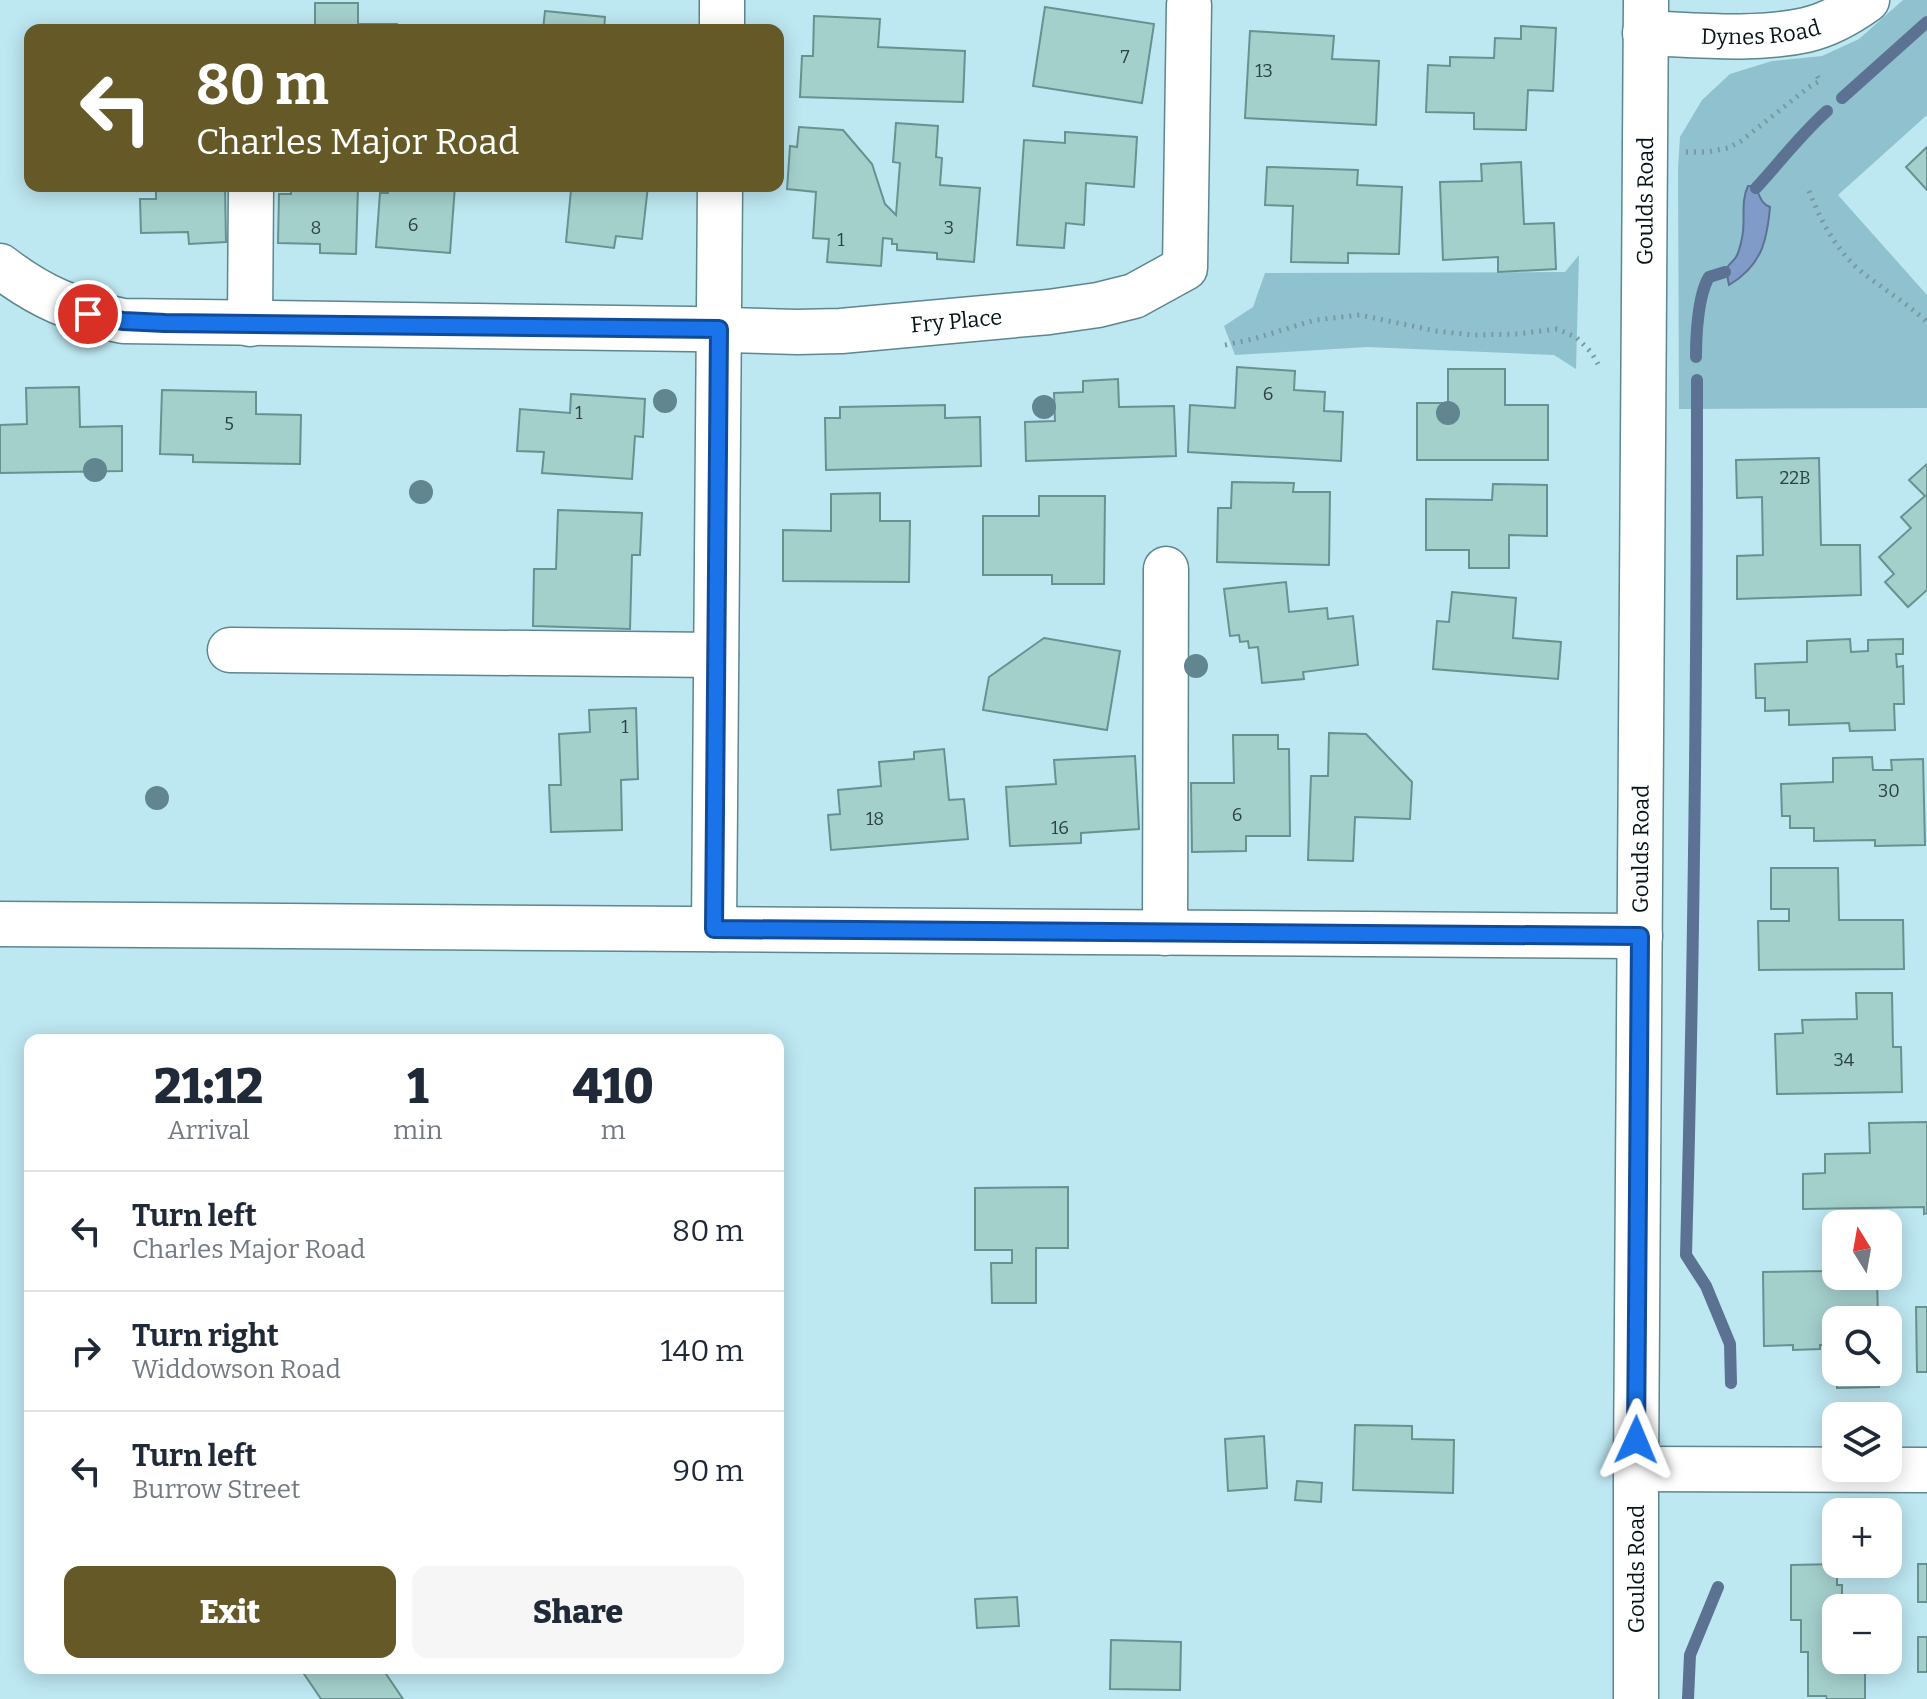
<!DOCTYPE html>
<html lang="en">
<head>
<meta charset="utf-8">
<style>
  :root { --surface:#fff; --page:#f6f6f7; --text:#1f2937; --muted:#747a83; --line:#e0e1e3; --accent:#655a27 }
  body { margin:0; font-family:Bitter,serif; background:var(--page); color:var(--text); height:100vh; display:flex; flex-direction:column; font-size:30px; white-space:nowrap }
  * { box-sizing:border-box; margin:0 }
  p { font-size:26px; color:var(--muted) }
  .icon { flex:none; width:44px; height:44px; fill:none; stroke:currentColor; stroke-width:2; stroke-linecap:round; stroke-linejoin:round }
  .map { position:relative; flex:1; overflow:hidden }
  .drawer { position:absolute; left:24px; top:1034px; width:760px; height:640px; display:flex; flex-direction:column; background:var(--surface); border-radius:16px; box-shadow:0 4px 20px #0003 }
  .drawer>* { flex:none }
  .hud { position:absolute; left:24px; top:24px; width:760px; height:168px; border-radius:16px; box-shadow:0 4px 20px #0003; background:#655a27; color:#fff; overflow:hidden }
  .needle { width:52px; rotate:349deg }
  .buttons { position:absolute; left:1822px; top:1210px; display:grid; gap:16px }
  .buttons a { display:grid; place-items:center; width:80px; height:80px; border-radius:16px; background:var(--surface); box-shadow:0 4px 20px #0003; font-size:40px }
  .pin { position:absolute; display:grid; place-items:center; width:68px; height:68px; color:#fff; margin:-34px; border:4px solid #fff; border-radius:50%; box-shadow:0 2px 8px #0007 }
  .me { position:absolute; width:88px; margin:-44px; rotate:1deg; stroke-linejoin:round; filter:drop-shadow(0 0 6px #0008) }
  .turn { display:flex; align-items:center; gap:28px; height:168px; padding:0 40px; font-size:36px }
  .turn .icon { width:104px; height:104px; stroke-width:2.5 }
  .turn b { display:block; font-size:56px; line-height:68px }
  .eta { display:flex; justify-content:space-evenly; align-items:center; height:136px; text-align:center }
  .eta b { font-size:48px; font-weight:800; line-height:56px }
  .primary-button { display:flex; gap:16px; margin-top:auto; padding:16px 40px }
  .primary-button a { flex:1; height:92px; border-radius:16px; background:var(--accent); color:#fff; font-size:32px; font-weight:800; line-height:92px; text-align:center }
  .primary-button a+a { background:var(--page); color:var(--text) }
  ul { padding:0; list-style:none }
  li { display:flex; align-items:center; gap:24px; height:120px; padding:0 40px; border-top:2px solid var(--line) }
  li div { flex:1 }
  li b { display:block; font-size:30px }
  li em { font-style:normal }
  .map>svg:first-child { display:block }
  .green { fill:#8fc2ce }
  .water { fill:#809bc7; stroke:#5b7292; stroke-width:2 }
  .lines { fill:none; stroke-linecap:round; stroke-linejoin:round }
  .stream { stroke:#5b7292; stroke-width:12 }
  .building { fill:#a4d0cc; stroke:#68928f; stroke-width:2 }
  .minor-casing { stroke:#5e868f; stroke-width:47 }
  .major-casing { stroke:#5e868f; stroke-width:47 }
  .path { stroke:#7999a1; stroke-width:5; stroke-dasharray:2 6; stroke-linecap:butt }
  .minor { stroke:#fff; stroke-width:44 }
  .major { stroke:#fff; stroke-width:44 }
  .tree { fill:#61868f }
  .route-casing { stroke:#114b97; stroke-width:20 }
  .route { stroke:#1a73e8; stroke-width:14 }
  .labels { text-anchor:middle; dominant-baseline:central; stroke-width:8; stroke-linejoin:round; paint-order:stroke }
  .number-label { font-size:18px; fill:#2c4244 }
  .street-label { font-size:22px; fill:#041316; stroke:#fff }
</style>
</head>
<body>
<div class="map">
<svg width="1927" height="1699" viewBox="0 0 1927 1699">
  <rect width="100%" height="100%" fill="#bde7f1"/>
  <!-- green -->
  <g class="green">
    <polygon points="1903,0 1927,0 1927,115 1838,195 1927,295 1927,408 1679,409 1678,169 1680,137 1702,100 1730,74 1772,61 1822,56 1859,39"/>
    <polygon points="1579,255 1576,369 1554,355 1367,347 1235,355 1224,326 1253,307 1265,273 1565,272"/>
  </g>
  <!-- water -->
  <path class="water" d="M 1748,186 L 1752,186 C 1761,191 1758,203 1770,207 C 1767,242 1761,266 1729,285 L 1727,275 L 1725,272 C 1727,265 1732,263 1736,257 C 1739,252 1741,243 1742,238 C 1746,221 1740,202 1748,186 Z"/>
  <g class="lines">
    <!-- stream -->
    <g class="stream">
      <polyline points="1842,98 1927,22"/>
      <path d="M 1756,188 C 1780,162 1801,134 1827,111"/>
      <path d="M 1696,357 C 1696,335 1698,295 1709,277 L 1725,272"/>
      <path d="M 1697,380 C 1697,671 1694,963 1686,1255 L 1706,1286 L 1730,1344 L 1731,1383"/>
      <polyline points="1688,1699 1690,1655 1718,1587"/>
    </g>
  </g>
  <!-- building -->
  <g class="building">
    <polygon points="315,3 358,3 358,24 397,24 397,30 315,30"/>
    <polygon points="1045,7 1154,24 1142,103 1033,86"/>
    <polygon points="545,11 605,17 604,30 543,30"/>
    <polygon points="814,16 880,19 878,47 965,51 963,102 800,97 802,56 813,56"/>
    <polygon points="1521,26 1556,28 1553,91 1528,90 1526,130 1474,129 1474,113 1426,112 1428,65 1450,66 1450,57 1494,58 1495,38 1521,39"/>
    <polygon points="1250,31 1334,36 1332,59 1379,61 1376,125 1245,118"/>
    <polygon points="896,123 938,126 936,157 942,158 940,185 980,188 974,262 937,259 937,253 897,250 897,244 892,244 892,239 883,238 881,266 827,262 829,239 813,238 816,192 787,189 790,146 797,147 799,127 843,130 872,164 885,204 896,215 900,163 893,162"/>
    <polygon points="1065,132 1137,137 1134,187 1086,183 1084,225 1066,223 1064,248 1017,245 1024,140 1065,143"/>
    <polygon points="1927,147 1927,190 1906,167"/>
    <polygon points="1521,162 1524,224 1554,223 1556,269 1498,272 1498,257 1443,260 1440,182 1482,181 1481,164"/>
    <polygon points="1267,167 1358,170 1357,185 1402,187 1399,254 1348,253 1348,263 1291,262 1293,206 1265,205"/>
    <polygon points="156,186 225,186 226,242 189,244 188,232 141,233 140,199 156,199"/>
    <polygon points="291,186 358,186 356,254 320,253 320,244 278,243 279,194 291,194"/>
    <polygon points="388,186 455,186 450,253 376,247 380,193 388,193"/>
    <polygon points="579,186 648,186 642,239 616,236 614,248 566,242 571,190 578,191"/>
    <polygon points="1237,367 1295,371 1294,390 1325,392 1324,411 1343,412 1341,461 1188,452 1190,405 1235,408"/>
    <polygon points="1448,369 1505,369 1505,405 1548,405 1548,460 1417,460 1417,403 1448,403"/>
    <polygon points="1118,379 1119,407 1174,406 1176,456 1026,461 1025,422 1055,421 1054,393 1083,392 1083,381"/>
    <polygon points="79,387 80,427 122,426 122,471 0,473 0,425 27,424 26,388"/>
    <polygon points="162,390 256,392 256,414 301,415 300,464 193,462 193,455 160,454"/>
    <polygon points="571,394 645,399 643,437 635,436 632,479 542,473 544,452 517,451 520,409 570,413"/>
    <polygon points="945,405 945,418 980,417 981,466 826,470 825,418 840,418 840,407"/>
    <polygon points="1819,458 1821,545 1860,545 1861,595 1737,599 1737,556 1763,555 1762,497 1737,498 1736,460"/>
    <polygon points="1927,464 1927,590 1908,607 1885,582 1894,574 1879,557 1911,528 1901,517 1925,496 1909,480"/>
    <polygon points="1232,482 1294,483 1293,492 1330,492 1329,565 1217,562 1218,508 1231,508"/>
    <polygon points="1493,484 1547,485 1547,536 1509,535 1509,568 1469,568 1469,550 1426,550 1426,499 1492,500"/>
    <polygon points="880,493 880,521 910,521 909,582 783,581 783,530 831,531 831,494"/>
    <polygon points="1039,496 1105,496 1104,584 1052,584 1052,575 983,575 983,516 1039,516"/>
    <polygon points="558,510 642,513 640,555 632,555 630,629 533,626 534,569 556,569"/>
    <polygon points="1286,582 1289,612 1327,608 1328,619 1353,616 1358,665 1303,672 1304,679 1262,683 1258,647 1249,648 1248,641 1240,642 1239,635 1230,636 1224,589"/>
    <polygon points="1452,592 1516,598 1513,638 1561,642 1558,679 1433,669 1437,621 1449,622"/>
    <polygon points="1044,638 1120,651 1107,730 983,710 989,677"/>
    <polygon points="1850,639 1851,652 1868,651 1868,640 1903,639 1903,654 1896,654 1897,667 1903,666 1904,704 1894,704 1895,730 1850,731 1849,723 1789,725 1789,710 1765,711 1765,698 1756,698 1755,664 1807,662 1807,641"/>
    <polygon points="636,708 638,779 621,780 622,830 551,832 549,785 561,785 559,734 590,732 589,710"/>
    <polygon points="1329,733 1366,734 1412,782 1410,819 1355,817 1353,861 1308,860 1311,776 1328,776"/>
    <polygon points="1233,735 1278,735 1278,749 1289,749 1290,836 1246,836 1246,851 1192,852 1191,783 1234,783"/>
    <polygon points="944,749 949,800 964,799 968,839 831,850 828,815 840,814 838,790 881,786 879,762 914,759 914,752"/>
    <polygon points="1135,756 1139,829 1081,833 1081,843 1010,846 1006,787 1056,784 1054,760"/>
    <polygon points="1872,757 1873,770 1892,770 1891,760 1923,759 1925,845 1875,846 1875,840 1814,841 1814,828 1790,828 1790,816 1782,816 1781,784 1833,782 1833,758"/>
    <polygon points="1771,868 1838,868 1839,920 1903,920 1904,969 1759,970 1758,921 1789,921 1789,909 1771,909"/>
    <polygon points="1856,993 1892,993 1893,1047 1901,1047 1902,1092 1777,1094 1775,1034 1803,1033 1802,1020 1857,1019"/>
    <polygon points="1927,1122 1927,1213 1924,1214 1924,1207 1803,1209 1803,1174 1825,1173 1825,1154 1870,1153 1869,1123"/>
    <polygon points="1068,1187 1068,1248 1036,1248 1036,1303 992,1303 991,1263 1012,1263 1012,1250 975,1250 975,1188"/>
    <polygon points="1826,1257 1836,1257 1836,1276 1877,1276 1878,1320 1836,1320 1836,1347 1836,1345 1820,1345 1820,1349 1793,1350 1793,1345 1764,1346 1763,1272 1826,1271"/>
    <polygon points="1916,1307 1927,1307 1927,1372 1917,1372"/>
    <polygon points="1837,1372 1879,1372 1879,1387 1837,1388"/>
    <polygon points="1355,1425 1412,1426 1412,1439 1454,1440 1453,1493 1353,1490"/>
    <polygon points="1264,1436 1267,1488 1228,1491 1225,1439"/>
    <polygon points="1297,1481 1322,1483 1321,1502 1295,1500"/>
    <polygon points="1837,1564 1837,1585 1842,1585 1842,1603 1882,1604 1882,1608 1836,1608 1836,1660 1865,1660 1865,1699 1827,1699 1826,1696 1808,1696 1808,1652 1801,1652 1801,1620 1791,1620 1791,1565"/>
    <rect x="1918" y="1564" width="9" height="38"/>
    <polygon points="1017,1597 1019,1626 977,1628 975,1599"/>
    <rect x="1918" y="1637" width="9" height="35"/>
    <polygon points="1111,1640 1181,1642 1180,1690 1110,1689"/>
    <polygon points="300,1668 382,1668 403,1699 321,1699"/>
  </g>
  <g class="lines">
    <defs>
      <g id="minor">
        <polyline points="722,30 722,0"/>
        <path id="s1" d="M 1645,33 C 1697,35 1756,41 1806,30 C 1828,25 1849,13 1867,0"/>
        <path id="s2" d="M 0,266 C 40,297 74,311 123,321 L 692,329 L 797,332 L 841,331 L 1049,312 L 1098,305 L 1134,296 L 1185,268 L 1189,5"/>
        <polyline points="250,324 251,186"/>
        <polyline points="230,650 716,655"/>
        <polyline points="0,924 1640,936"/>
        <polyline points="714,929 720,186"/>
        <polyline points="1165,933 1166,569"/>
        <polyline points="1636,1469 1927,1470"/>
      </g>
      <g id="major">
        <path id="s3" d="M 1636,1699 L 1636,1469 L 1646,0"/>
      </g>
    </defs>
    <!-- minor casing -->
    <use href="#minor" class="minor-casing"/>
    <!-- major casing -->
    <use href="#major" class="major-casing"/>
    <!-- path -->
    <g class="path">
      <polyline points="1686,152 1707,152 1728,148 1741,141 1809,87 1820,81 1815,72"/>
      <path d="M 1809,191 C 1820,219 1834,246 1856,267 C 1879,287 1905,301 1927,322"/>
      <polyline points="1225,345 1253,339 1315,320 1360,315 1436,331 1473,335 1518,334 1557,329 1576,337 1591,352 1598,364"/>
    </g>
    <!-- minor -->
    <use href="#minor" class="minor"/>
    <!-- major -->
    <use href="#major" class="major"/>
  </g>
  <!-- trees -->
  <g class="tree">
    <circle cx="665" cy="401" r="12"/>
    <circle cx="1044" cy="407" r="12"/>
    <circle cx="1448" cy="413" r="12"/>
    <circle cx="95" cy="470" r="12"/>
    <circle cx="421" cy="492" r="12"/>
    <circle cx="1196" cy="666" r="12"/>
    <circle cx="157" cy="798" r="12"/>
  </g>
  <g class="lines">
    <defs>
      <polyline id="route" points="88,314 123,321 165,323 719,329 714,929 1640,936 1636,1440"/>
    </defs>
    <!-- route casing -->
    <use href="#route" class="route-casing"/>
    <!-- route -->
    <use href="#route" class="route"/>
  </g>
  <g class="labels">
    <!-- number labels -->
    <g class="number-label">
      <text x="1125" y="57">7</text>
      <text x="1264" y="71">13</text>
      <text x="413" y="225">6</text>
      <text x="316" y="228">8</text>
      <text x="949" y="228">3</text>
      <text x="841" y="240">1</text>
      <text x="1268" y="394">6</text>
      <text x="579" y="413">1</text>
      <text x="229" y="424">5</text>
      <text x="1795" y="478">22B</text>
      <text x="625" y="727">1</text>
      <text x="1889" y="791">30</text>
      <text x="1237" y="815">6</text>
      <text x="875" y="819">18</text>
      <text x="1060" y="828">16</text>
      <text x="1844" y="1060">34</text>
    </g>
    <!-- street labels -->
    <g class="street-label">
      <text stroke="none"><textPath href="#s1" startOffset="116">Dynes Road</textPath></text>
      <text stroke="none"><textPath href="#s3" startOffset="1498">Goulds Road</textPath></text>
      <text stroke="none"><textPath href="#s2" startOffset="970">Fry Place</textPath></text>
      <text stroke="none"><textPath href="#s3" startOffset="850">Goulds Road</textPath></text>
      <text transform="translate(1636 1569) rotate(-90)">Goulds Road</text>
    </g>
  </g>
</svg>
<div class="buttons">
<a><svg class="needle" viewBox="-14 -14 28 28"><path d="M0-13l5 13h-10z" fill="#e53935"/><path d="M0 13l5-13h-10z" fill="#747a83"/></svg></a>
<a><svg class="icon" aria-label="search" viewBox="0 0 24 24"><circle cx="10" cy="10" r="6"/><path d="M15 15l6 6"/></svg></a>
<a><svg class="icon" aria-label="layers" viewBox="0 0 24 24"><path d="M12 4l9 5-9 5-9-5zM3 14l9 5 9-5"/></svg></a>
<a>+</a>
<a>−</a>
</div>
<div class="pin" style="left:88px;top:314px;background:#d93025"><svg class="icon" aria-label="arrive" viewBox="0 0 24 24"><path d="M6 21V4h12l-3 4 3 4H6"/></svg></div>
<svg class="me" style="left:1636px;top:1440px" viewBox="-20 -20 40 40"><path d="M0-17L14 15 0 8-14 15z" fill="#1a73e8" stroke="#fff" stroke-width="4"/></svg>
<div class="hud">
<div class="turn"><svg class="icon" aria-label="left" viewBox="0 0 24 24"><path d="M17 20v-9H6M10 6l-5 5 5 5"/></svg><div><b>80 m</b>Charles Major Road</div></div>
</div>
<section class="drawer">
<div class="eta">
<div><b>21:12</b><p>Arrival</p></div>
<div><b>1</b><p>min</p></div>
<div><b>410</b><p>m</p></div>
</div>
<ul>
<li><svg class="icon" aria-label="left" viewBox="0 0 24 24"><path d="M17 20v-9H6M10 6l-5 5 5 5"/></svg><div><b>Turn left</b><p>Charles Major Road</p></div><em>80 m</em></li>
<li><svg class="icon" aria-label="right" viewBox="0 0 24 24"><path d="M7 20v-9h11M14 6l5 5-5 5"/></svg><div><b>Turn right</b><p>Widdowson Road</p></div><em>140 m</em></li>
<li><svg class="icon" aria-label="left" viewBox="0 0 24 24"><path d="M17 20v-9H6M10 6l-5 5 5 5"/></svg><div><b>Turn left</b><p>Burrow Street</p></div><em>90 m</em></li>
</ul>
<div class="primary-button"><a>Exit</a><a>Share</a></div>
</section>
</div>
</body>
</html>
